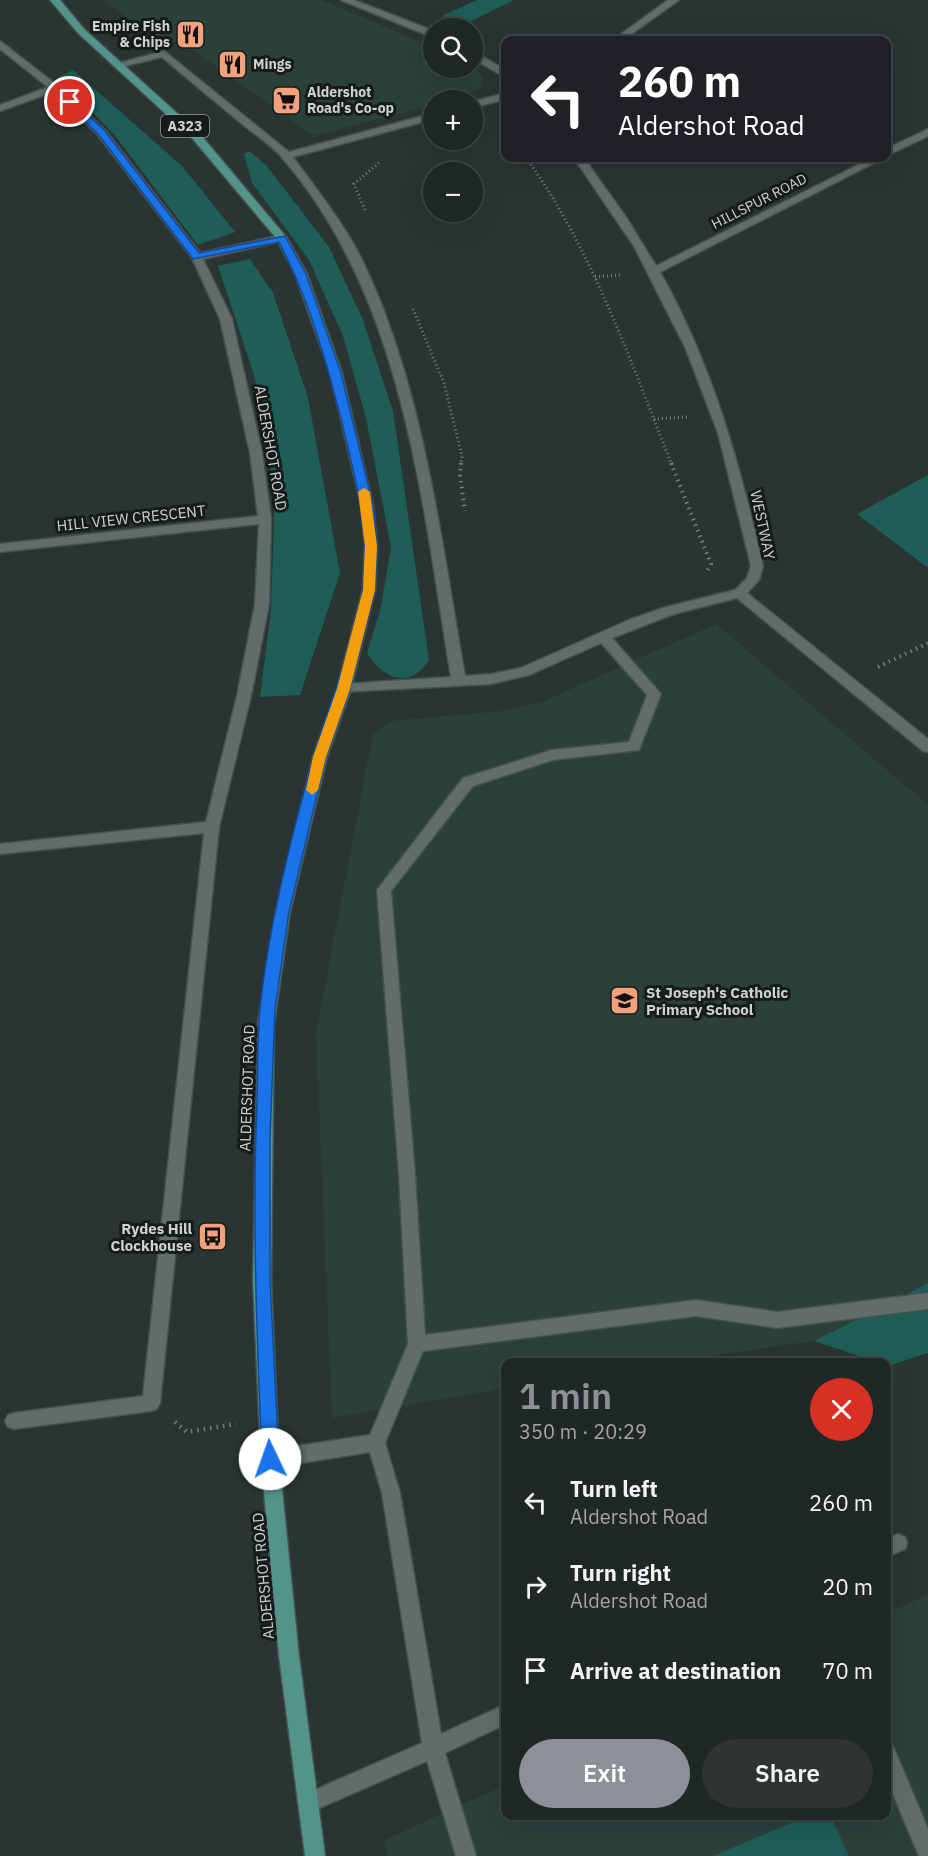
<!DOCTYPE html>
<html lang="en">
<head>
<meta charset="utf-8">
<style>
  :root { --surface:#202826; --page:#2d3432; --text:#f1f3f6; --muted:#a2a6a7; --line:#3d4443; --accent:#8c9099 }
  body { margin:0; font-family:"IBM Plex Sans",sans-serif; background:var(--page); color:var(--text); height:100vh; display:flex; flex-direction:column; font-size:22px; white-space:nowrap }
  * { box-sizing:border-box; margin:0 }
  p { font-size:20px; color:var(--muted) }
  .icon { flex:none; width:33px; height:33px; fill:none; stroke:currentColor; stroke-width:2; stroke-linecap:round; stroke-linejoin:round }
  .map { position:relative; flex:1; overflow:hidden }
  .drawer { position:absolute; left:501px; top:1358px; width:390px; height:462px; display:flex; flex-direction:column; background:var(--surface); border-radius:12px; box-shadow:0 6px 24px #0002,0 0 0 2px var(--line) }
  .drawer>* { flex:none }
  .guide { position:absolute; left:501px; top:36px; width:390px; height:126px; border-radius:12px; box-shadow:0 6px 24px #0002,0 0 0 2px var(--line); background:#202124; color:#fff; overflow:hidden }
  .buttons { position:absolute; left:423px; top:18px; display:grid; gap:12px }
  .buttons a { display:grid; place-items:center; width:60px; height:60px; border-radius:50%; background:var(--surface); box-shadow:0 6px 24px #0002,0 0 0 2px var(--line); font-size:30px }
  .pin { position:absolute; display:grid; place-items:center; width:51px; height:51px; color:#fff; margin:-26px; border:3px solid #fff; border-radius:50%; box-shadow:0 2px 6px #0007 }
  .me { position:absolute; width:66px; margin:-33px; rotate:357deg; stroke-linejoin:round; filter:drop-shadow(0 0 4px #0008) }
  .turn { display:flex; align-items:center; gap:21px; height:126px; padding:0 18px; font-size:27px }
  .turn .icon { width:78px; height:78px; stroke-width:2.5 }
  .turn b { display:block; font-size:42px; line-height:51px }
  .round { display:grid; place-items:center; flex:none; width:63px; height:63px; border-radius:32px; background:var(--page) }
  .summary { display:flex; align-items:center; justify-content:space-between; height:102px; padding:0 18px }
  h1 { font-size:36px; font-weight:600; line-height:45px; color:var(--accent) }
  .action { display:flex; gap:12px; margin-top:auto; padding:12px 18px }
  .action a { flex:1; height:69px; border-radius:36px; background:var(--accent); color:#fff; font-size:24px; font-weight:600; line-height:69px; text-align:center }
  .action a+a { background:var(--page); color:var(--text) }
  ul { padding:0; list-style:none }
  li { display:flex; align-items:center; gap:18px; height:84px; padding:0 18px }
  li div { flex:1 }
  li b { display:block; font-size:22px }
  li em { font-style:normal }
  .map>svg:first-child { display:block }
  .built { fill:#2b3f3b }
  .green { fill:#1e5e56 }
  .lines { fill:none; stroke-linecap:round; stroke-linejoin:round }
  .minor-casing { stroke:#46504e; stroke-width:3 }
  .major-casing { stroke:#46504e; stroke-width:3 }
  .path-far2 { stroke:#757e7d; stroke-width:3; stroke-dasharray:1 3; stroke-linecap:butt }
  .path-far1 { stroke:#757e7d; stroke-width:4; stroke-dasharray:1.5 4.5; stroke-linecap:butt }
  .path { stroke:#757e7d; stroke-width:4.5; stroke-dasharray:1.5 5; stroke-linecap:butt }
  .minor { fill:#606d6b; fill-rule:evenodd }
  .major { fill:#52938a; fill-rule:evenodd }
  .route { fill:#1a73e8; stroke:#114b97; stroke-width:1.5 }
  .slow { fill:#f59e0b }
  .labels { text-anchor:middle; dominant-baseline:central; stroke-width:6; stroke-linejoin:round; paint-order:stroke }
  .far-poi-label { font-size:14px; font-weight:bold; fill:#ccd3d2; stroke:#161c1b; text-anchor:start }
  .shield { fill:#161c1b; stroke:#959c9b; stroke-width:1.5 }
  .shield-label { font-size:14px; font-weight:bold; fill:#ccd3d2 }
  .far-street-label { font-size:14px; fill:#ccd3d2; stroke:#161c1b }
  .street-label { font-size:15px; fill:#ccd3d2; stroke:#161c1b }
  .poi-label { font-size:15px; font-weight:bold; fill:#ccd3d2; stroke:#161c1b; text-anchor:start }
</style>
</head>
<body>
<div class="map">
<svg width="928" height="1856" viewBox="0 0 928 1856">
  <rect width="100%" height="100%" fill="#2a3533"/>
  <!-- built -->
  <g class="built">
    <polygon points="104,0 321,0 433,47 434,68 473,66 479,72 483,80 482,87 464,97 451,100 434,100 433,105 314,136 187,46 145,32"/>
    <polygon points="716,624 928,805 928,1283 814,1341 670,1362 506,1362 505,1389 332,1418 316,1033 373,734 391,721 502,711 544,701"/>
    <polygon points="928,1595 928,1856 387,1856 384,1840 505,1785 506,1815 886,1815 887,1613"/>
  </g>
  <!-- green -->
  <g class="green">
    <polygon points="477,0 514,0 461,26 442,16"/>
    <polygon points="73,70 182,166 235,232 198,245 116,137 59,77"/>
    <path d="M 249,151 L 266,165 L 329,247 L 363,320 L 393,411 L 429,660 C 410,690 383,679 367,653 L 381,607 L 391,547 L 366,418 L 343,336 L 309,260 L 252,183 L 244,154 Z"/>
    <polygon points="250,259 273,293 308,398 340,573 300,695 260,697 271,610 275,491 255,378 218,266"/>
    <polygon points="928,475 928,568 857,514"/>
    <polygon points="928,1283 928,1353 888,1366 886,1362 877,1362 814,1341"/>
    <polygon points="810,1815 830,1815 849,1856 713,1856"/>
  </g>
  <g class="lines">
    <defs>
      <g id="minor">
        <polygon points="341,0 354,0 434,31 434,38"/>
        <polygon points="668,0 679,0 623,40 613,40"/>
        <polygon points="0,41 58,86 105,130 200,253 282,235 287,238 282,241 203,259 232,319 262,453 271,519 269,604 251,696 219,827 160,1403 157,1409 151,1411 14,1429 8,1427 5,1421 8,1415 14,1413 143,1396 204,833 0,854 0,844 206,822 237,696 255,604 259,524 0,552 0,544 258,516 250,453 220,319 192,258 97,134 53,92 0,111 0,105 48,87 0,49"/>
        <path d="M 164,51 L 289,152 L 434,113 L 434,119 L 293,157 C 317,190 347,227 364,264 C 424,391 441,539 465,676 L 491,674 L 521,668 L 631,619 L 666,607 L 735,590 L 747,578 L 751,566 L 718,433 L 685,347 L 635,248 L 574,158 L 584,158 L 626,217 L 656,266 L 872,158 L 884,158 L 660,272 C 713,366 739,462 763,566 L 759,580 L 747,593 L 928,739 L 928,752 L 923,751 L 737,598 L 674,614 L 612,638 L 661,694 L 639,750 L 553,760 L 473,786 L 391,891 L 415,1175 L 425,1335 L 696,1300 L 777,1312 L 928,1293 L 928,1309 L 777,1328 L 696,1316 L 423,1351 L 385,1443 L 400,1493 L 441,1734 L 506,1704 L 506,1724 L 445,1753 L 476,1856 L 456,1856 L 427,1761 L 308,1813 L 301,1810 L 298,1803 L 301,1796 L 422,1743 L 382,1493 L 370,1452 L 270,1468 L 264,1465 L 261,1459 L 264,1453 L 270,1450 L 370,1435 L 408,1344 L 399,1175 L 377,890 L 463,778 L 552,750 L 629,742 L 647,695 L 601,643 L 529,675 L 491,684 L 339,692 L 337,689 L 339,686 L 344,684 L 451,677 C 422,502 404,300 284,160 C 274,147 258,137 246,127 C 218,104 190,81 162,57 L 117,68 L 112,65 Z"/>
        <polygon points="472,51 506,70 506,78 472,58"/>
        <polygon points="506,93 506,99 472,108 472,102"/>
        <polygon points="928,129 928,136 886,156 886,149"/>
        <polygon points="898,1534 905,1537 907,1543 905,1549 886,1557 886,1539"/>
        <polygon points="886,1743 893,1746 928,1829 928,1856 919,1856 886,1778"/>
      </g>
      <polygon id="major" points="50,0 60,0 84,29 200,134 287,238 307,274 342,373 373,505 377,546 375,590 351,689 327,757 290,912 274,1024 271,1281 279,1459 299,1656 325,1856 305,1856 279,1656 261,1459 253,1281 258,1024 276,912 313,757 337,689 363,590 365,546 361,505 330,373 295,274 277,239 192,138 78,33"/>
    </defs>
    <!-- minor casing -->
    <use href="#minor" class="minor-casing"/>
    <!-- major casing -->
    <use href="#major" class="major-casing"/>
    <!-- path-far2 -->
    <g class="path-far2">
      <path d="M 526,158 C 591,246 631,363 672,465"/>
      <polyline points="365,210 354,184 381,161"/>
      <polyline points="595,277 620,275"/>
      <polyline points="413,309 444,383 462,456 461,465"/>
      <polyline points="654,419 687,417"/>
    </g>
    <!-- path-far1 -->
    <g class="path-far1">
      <polyline points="461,463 460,475 465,511"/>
      <polyline points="671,463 711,564 707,571"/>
      <polyline points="878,667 928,643"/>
    </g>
    <!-- path -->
    <polyline class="path" points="175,1422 187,1432 236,1424"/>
    <!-- minor -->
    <use href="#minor" class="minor"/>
    <!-- major -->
    <use href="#major" class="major"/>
  </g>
  <!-- route -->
  <path class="route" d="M 67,101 L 73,101 L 104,130 L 199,253 L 285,236 L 306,274 L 341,373 L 373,505 L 377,546 L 375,590 L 350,689 L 326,757 L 289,912 L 275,1009 L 270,1138 L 270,1281 L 279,1459 L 276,1465 L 270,1467 L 264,1465 L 262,1459 C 257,1340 252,1222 257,1103 C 258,1072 257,1040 260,1009 C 268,929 291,837 313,759 C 329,703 353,649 363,591 C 371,541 358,491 347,443 C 330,374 312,305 279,242 L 193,259 L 98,134 L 67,104 Z"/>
  <!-- slow -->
  <polygon class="slow" points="364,488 370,492 377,546 375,590 350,689 326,757 318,790 312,795 306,790 313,757 337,689 363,590 365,546 358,492"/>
  <!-- icons -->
  <defs>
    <symbol id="restaurant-square" viewBox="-11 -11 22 22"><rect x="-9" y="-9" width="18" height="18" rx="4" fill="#f1a17c" stroke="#161c1b"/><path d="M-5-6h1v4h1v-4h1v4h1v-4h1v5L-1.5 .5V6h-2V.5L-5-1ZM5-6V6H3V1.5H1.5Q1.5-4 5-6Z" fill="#111"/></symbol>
    <symbol id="supermarket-square" viewBox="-11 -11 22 22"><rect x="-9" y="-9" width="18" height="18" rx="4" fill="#f1a17c" stroke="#161c1b"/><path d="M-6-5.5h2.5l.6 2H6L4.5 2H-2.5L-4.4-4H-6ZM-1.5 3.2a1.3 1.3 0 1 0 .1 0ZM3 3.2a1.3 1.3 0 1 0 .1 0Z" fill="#111"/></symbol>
    <symbol id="school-square" viewBox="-11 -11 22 22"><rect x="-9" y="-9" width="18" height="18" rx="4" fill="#f1a17c" stroke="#161c1b"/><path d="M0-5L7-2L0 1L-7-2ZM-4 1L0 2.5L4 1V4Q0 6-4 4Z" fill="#111"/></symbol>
    <symbol id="bus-square" viewBox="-11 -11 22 22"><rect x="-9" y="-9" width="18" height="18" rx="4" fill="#f1a17c" stroke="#161c1b"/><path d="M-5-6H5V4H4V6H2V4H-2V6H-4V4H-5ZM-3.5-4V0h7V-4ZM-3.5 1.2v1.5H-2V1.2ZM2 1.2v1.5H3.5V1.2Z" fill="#111"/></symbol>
  </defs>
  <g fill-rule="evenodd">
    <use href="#restaurant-square" x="174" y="18" width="33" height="33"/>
    <use href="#restaurant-square" x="216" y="48" width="33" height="33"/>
    <use href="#supermarket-square" x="270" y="84" width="33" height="33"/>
    <use href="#school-square" x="608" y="984" width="33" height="33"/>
    <use href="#bus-square" x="196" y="1220" width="33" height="33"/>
  </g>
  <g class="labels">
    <!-- far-poi labels -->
    <g class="far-poi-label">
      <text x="170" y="26" text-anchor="end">Empire Fish<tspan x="170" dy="16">&amp; Chips</tspan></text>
      <text x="253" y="64">Mings</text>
      <text x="307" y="92">Aldershot<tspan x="307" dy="16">Road's Co-op</tspan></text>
    </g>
    <!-- shield labels -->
    <rect class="shield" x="161" y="115" width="48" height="22" rx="4.5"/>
    <g class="shield-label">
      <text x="185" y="126">A323</text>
    </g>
    <!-- far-street labels -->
    <g class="far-street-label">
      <text transform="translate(759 201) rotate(-27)">HILLSPUR ROAD</text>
    </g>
    <!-- street labels -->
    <g class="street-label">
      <text transform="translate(271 448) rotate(80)">ALDERSHOT ROAD</text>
      <text transform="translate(131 518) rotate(-6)">HILL VIEW CRESCENT</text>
      <text transform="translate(763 525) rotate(78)">WESTWAY</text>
      <text transform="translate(247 1088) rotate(-88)">ALDERSHOT ROAD</text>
      <text transform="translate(263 1576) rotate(-95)">ALDERSHOT ROAD</text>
    </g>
    <!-- poi labels -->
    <g class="poi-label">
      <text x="646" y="992">St Joseph's Catholic<tspan x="646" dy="17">Primary School</tspan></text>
      <text x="192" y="1228" text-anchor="end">Rydes Hill<tspan x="192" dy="17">Clockhouse</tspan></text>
    </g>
  </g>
</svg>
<div class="buttons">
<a><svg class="icon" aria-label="search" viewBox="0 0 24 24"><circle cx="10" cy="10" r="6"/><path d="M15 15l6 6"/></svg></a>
<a>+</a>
<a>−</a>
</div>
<div class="pin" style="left:70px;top:102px;background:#d93025"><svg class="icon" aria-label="arrive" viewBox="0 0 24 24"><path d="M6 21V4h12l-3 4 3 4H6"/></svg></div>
<svg class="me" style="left:270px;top:1459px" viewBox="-20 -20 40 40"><circle r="19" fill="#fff"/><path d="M0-13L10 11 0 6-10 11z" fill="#1a73e8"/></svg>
<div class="guide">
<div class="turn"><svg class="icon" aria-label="left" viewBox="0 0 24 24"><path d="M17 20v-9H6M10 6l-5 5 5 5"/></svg><div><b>260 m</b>Aldershot Road</div></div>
</div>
<section class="drawer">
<div class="summary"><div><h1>1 min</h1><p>350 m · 20:29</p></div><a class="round" style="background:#d93025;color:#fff"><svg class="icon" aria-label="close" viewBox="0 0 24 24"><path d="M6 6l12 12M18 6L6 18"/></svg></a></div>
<ul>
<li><svg class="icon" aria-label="left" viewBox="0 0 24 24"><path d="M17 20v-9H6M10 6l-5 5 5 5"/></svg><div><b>Turn left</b><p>Aldershot Road</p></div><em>260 m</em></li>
<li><svg class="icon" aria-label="right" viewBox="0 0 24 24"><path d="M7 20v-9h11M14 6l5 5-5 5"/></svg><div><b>Turn right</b><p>Aldershot Road</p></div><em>20 m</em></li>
<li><svg class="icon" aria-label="arrive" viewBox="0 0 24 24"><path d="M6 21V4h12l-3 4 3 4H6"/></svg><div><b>Arrive at destination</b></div><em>70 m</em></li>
</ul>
<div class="action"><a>Exit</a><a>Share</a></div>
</section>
</div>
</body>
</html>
